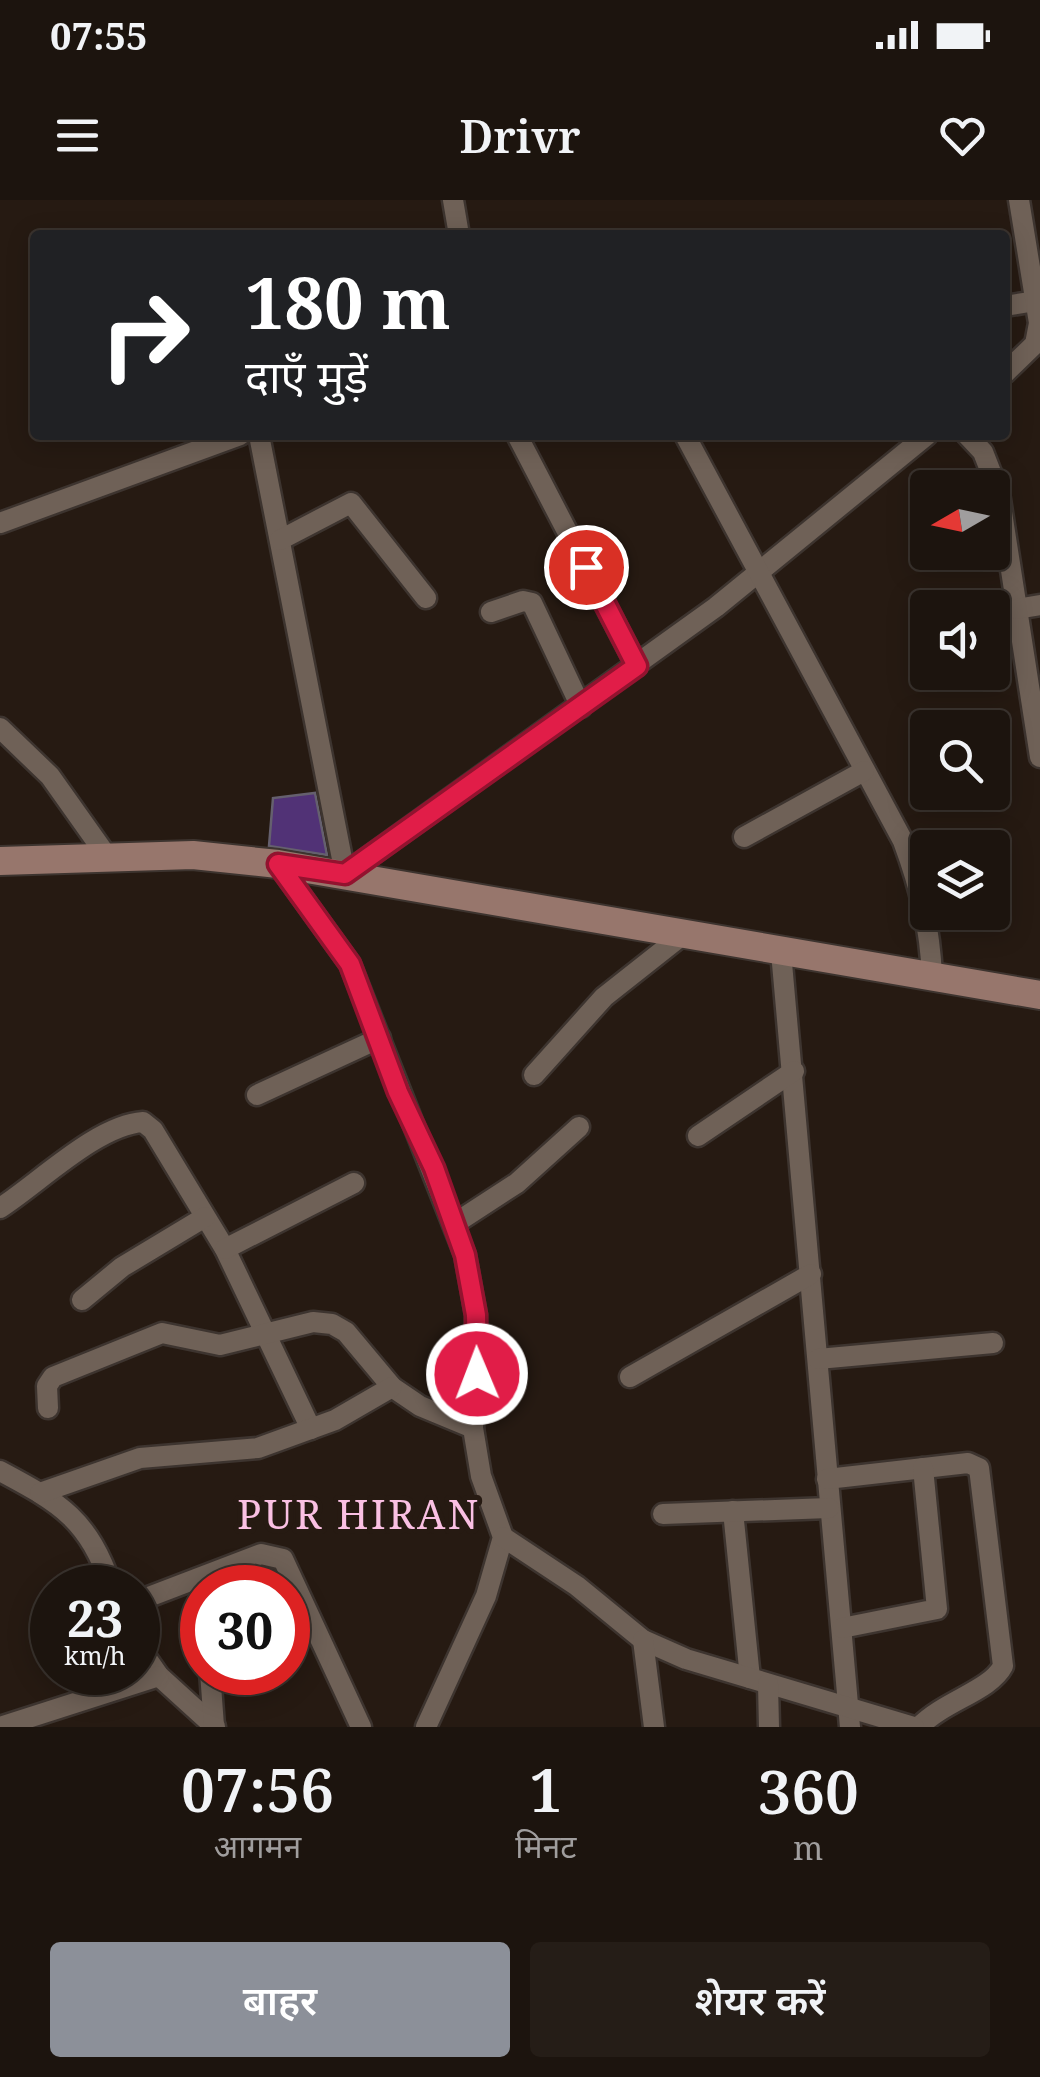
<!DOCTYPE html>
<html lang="hi">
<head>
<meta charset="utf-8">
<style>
  :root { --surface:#1c140e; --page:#251d17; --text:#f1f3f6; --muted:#a09e9e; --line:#3a332e; --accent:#8c9099 }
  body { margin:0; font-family:"Noto Serif","Noto Sans Devanagari",serif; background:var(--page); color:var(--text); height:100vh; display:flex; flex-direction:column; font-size:38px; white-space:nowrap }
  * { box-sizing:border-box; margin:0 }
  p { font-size:32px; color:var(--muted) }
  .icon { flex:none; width:55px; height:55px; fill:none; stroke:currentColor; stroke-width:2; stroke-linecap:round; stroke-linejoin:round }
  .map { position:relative; height:1527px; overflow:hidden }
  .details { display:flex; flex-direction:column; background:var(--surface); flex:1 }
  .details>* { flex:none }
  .hud { position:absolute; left:30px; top:30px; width:980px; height:210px; border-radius:10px; box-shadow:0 5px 25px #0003,0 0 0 2px var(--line); background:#202124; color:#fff; overflow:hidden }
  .needle { width:65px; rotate:261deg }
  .fabs { position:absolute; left:910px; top:270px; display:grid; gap:20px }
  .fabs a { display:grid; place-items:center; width:100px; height:100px; border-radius:10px; background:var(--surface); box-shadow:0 5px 25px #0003,0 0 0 2px var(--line); font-size:50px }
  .speed { position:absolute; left:30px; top:1365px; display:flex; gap:20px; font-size:50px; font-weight:700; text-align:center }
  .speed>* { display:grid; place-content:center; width:130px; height:130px; border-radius:50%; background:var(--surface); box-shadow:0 5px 25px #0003,0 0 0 2px var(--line); line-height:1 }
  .speed small { font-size:25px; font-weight:400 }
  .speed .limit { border:15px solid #d22; background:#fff; color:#111 }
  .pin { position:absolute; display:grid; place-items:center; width:85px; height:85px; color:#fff; margin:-42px; border:5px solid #fff; border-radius:50%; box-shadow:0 2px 10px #0007 }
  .me { position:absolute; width:110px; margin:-55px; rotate:359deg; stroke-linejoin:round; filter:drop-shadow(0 0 8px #0008) }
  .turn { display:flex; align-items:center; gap:35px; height:210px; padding:0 50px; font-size:45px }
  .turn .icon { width:130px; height:130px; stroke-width:2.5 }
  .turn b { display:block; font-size:70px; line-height:85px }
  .eta { display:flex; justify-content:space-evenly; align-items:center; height:170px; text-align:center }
  .eta b { font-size:60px; font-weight:600; line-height:70px }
  .action { display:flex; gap:20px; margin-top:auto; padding:20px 50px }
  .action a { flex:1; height:115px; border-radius:10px; background:var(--accent); color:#fff; font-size:40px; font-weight:600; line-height:115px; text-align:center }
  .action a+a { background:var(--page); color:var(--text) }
  .status { display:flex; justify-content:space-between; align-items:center; height:70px; padding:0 50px; background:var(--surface); direction:ltr }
  .status svg { height:28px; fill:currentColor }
  header { display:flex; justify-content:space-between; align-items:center; height:130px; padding:0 50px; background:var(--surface); font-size:45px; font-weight:600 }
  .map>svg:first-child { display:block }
  .building { fill:#513276; stroke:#65606e; stroke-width:2.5 }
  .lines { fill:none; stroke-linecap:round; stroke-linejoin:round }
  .minor-casing { stroke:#3d342f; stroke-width:25 }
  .secondary-casing { stroke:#3d342f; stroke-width:32 }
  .minor { stroke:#6f6157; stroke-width:20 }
  .secondary { stroke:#97766c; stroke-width:28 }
  .route-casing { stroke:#92132f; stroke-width:25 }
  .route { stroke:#e11d48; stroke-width:18 }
  .labels { text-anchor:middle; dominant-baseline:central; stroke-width:10; stroke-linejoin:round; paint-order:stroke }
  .quarter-label { font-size:40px; letter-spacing:2.5px; fill:#fac0e3; stroke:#261a12 }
</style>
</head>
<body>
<div class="status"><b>07:55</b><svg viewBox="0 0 49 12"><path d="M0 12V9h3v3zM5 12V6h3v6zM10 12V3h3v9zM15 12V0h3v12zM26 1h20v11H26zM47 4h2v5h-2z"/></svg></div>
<header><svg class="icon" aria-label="menu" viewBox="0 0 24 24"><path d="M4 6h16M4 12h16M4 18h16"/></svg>Drivr<svg class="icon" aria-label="heart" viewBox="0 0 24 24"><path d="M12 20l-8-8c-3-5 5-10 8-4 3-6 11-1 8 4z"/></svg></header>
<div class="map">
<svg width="1040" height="1527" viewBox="0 0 1040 1527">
  <rect width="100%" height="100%" fill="#261a12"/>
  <!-- building -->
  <polygon class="building" points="315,593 327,655 269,646 273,598"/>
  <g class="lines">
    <defs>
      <g id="minor">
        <polyline points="453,0 459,35"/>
        <polyline points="1005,106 1036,101"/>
        <polyline points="1005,173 1035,144 1039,123 1019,0"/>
        <polyline points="259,235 345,674 716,407 927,235"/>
        <polyline points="517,235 637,466"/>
        <path d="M 685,235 L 903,641 C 920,687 930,727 932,777"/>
        <polyline points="967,235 983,252 999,293 1040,557"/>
        <polyline points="0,323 240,235"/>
        <polyline points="280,340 351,303 426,398"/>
        <polyline points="1017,409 1040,405"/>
        <polyline points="491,412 523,401 532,403 581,507"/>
        <polyline points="0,528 50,576 106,655"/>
        <polyline points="744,637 864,571"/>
        <polyline points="278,664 350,764 465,1055 476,1115 473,1228"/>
        <polyline points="781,752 850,1527"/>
        <polyline points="534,875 604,797 685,733"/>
        <polyline points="257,895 380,838"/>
        <polyline points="698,936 794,871"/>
        <path d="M 0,1008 C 39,983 97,925 143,922 L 153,930 L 225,1049 L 311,1229"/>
        <polyline points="454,1024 517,983 579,927"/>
        <polyline points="225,1049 354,983"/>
        <polyline points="82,1100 122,1067 205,1017"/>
        <polyline points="818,1159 993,1143"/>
        <polyline points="630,1177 811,1074"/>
        <polyline points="48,1208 47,1186 53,1177 162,1133 220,1145 313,1122 332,1124 346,1132 392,1187 420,1206 473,1228 481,1276 503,1337 486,1396 426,1527"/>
        <path d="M 0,1271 C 62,1304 88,1319 112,1388"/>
        <path d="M 827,1279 L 968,1263 L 979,1268 L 1003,1466 C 990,1491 944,1501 919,1527"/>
        <polyline points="40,1293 140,1258 258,1248 335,1220 392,1187"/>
        <polyline points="733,1311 750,1478"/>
        <polyline points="663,1314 829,1308"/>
        <polyline points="503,1337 577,1386 643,1440 686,1459 914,1527"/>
        <polyline points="138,1401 261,1354 283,1359 361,1527"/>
        <polyline points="842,1428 937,1409 923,1268"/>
        <polyline points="643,1440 654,1527"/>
        <polyline points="138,1446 159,1476 215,1527"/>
        <polyline points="210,1472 214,1526"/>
        <polyline points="768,1484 769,1527"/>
        <polyline points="0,1527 159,1476"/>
      </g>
      <polyline id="secondary" points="0,661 193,655 278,664 1040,795"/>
    </defs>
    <!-- minor casing -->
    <use href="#minor" class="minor-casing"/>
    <!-- secondary casing -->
    <use href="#secondary" class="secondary-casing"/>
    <!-- minor -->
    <use href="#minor" class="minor"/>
    <!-- secondary -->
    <use href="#secondary" class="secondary"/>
  </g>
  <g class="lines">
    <defs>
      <polyline id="route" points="477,1174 476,1115 465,1055 434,968 398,892 350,764 278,664 345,674 637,466 586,367"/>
    </defs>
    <!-- route casing -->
    <use href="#route" class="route-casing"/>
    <!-- route -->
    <use href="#route" class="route"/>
  </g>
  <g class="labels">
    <!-- quarter labels -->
    <g class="quarter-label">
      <text x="359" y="1313">PUR HIRAN</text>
    </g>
  </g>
</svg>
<div class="fabs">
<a><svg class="needle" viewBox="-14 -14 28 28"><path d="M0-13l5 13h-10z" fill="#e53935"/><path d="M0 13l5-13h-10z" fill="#a09e9e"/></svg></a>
<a><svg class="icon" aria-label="sound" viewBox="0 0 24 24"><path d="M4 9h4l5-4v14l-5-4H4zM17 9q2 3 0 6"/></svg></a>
<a><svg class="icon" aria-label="search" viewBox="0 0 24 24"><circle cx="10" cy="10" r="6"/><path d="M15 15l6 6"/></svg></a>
<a><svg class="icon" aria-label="layers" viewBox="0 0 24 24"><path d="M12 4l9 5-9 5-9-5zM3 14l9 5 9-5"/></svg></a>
</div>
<div class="speed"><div>23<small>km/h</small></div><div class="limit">30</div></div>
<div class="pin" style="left:586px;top:367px;background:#d93025"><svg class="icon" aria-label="arrive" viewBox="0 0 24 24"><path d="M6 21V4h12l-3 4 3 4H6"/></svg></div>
<svg class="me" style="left:477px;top:1174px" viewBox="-20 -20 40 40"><circle r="17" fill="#e11d48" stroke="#fff" stroke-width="3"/><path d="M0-11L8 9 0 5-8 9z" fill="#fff"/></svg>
<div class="hud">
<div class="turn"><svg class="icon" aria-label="right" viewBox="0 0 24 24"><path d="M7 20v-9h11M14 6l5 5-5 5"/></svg><div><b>180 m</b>दाएँ मुड़ें</div></div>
</div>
</div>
<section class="details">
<div class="eta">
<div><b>07:56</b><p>आगमन</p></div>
<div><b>1</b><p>मिनट</p></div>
<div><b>360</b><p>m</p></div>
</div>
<div class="action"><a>बाहर</a><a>शेयर करें</a></div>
</section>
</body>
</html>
